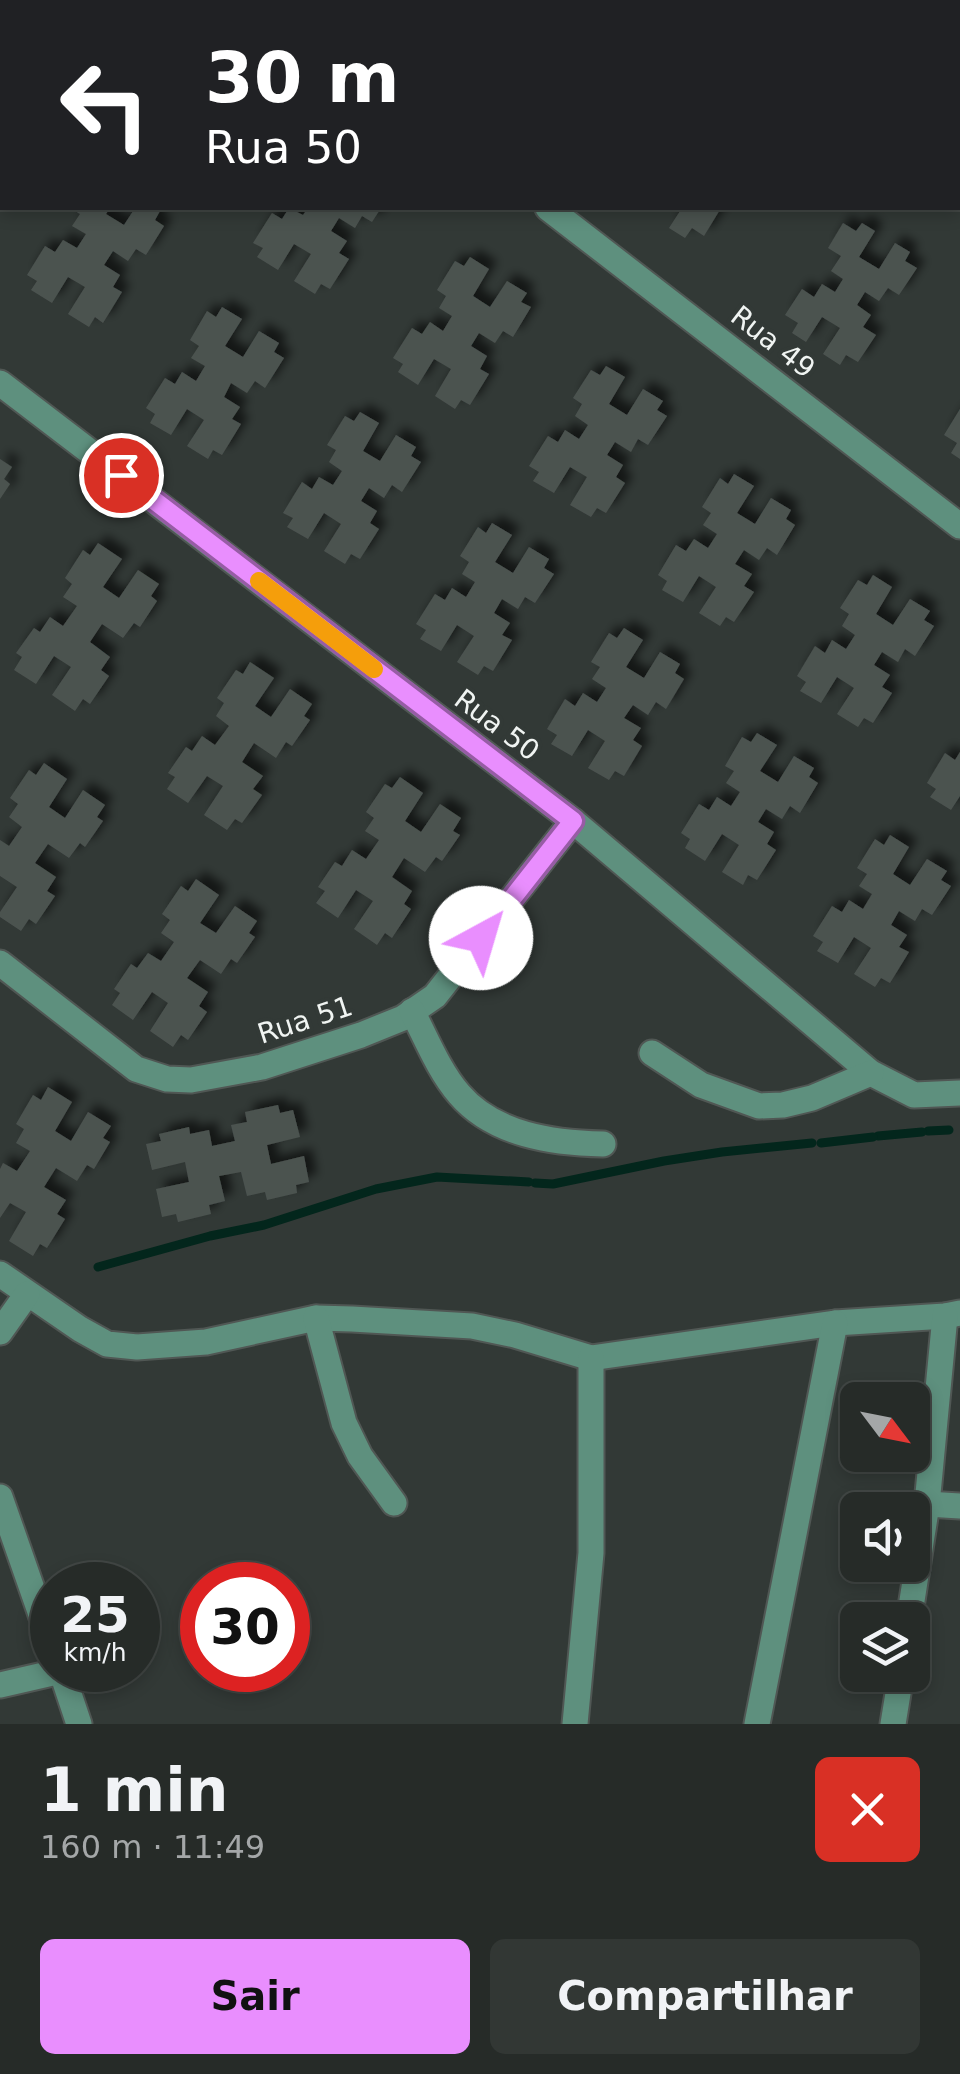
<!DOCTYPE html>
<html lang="pt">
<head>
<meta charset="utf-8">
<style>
  :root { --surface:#262b28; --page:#323734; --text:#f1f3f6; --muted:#a4a7a8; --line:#424745; --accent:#e98efe }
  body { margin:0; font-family:"DejaVu Sans",sans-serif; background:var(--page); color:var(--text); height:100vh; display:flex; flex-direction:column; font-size:38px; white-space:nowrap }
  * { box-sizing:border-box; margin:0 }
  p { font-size:32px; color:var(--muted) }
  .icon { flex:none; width:55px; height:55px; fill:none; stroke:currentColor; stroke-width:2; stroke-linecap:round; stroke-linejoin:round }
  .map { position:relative; height:1724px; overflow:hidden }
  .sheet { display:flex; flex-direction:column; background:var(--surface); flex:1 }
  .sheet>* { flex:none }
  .banner { position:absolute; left:0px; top:0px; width:960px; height:210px; box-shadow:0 5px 15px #0003,0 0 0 2px var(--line); background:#202124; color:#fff; overflow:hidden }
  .needle { width:65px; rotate:122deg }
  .buttons { position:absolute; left:840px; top:1382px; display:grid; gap:20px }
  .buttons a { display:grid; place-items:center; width:90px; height:90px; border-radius:15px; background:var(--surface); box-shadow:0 5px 15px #0003,0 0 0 2px var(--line); font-size:50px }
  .speed { position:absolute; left:30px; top:1562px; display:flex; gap:20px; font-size:50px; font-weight:700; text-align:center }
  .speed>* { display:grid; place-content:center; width:130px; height:130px; border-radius:50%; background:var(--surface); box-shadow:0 5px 15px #0003,0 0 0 2px var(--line); line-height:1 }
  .speed small { font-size:25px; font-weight:400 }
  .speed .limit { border:15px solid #d22; background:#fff; color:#111 }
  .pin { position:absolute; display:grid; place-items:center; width:85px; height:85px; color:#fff; margin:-42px; border:5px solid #fff; border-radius:50%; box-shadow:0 2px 10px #0007 }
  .me { position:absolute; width:110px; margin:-55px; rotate:39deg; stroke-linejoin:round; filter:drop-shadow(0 0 8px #0008) }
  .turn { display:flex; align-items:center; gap:35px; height:210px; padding:0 40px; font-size:45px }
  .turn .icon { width:130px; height:130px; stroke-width:2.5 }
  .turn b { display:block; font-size:70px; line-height:85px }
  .round { display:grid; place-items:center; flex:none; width:105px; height:105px; border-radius:15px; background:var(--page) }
  .overview { display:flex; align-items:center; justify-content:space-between; height:170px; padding:0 40px }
  h1 { font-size:60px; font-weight:700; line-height:75px }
  .cta { display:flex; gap:20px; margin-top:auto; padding:20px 40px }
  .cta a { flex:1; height:115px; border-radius:15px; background:var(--accent); color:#111; font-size:40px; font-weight:700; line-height:115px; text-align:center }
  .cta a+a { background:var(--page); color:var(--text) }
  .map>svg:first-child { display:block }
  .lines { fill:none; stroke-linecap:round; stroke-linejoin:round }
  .stream { stroke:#03261c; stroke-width:9 }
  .building { fill:#4c5350; filter:url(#shadow) }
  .minor-casing { stroke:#505754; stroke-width:29 }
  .minor { stroke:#5e907e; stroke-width:25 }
  .route-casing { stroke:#975ca5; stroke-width:25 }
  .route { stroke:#e98efe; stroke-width:18 }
  .slow { stroke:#f59e0b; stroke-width:18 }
  .labels { text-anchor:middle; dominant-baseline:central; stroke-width:8; stroke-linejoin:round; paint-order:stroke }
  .street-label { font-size:28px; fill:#f0f4f2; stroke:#323936 }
</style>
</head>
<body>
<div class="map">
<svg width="960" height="1724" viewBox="0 0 960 1724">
  <defs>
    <filter id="shadow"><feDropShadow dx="8" dy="-8" stdDeviation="5" flood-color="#0009"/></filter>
  </defs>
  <rect width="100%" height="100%" fill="#323936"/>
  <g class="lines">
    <!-- stream -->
    <g class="stream">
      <polyline points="928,1131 949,1130"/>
      <polyline points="878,1136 922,1132"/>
      <polyline points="821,1143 873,1137"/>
      <polyline points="535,1183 553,1184 664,1161 722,1152 812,1143"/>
      <polyline points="98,1267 210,1236 264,1225 376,1189 437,1177 529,1182"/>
    </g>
  </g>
  <!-- building -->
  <g class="building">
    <polygon points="70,208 110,208 106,214 124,225 135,208 155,208 160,211 155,220 164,226 146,255 136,249 128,261 113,251 104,265 120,275 113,287 122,292 103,323 95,317 89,327 68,314 85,287 68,277 52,303 31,290 37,281 27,275 45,246 55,252 63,240 77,248 86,234 72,226 80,214"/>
    <polygon points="289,208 303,215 308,208 381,208 372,222 362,216 355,228 339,218 331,231 347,241 339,253 349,259 330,289 321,284 315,294 294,281 311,254 294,244 278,270 257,257 263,248 253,243 272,213 282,219"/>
    <polygon points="682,208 721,208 704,236 692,228 685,238 669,228"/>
    <polygon points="843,223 856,231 862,223 875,231 859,257 879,269 895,243 910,252 905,261 917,268 899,295 888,288 879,301 865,292 857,305 871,315 863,327 876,335 858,362 846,355 840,365 823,354 840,328 822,317 806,342 792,333 798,323 785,315 802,289 814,297 822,284 835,292 843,279 831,271 841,256 828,248"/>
    <polygon points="470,257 489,269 473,296 490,307 507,281 527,293 521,302 531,307 513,337 503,331 495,343 479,333 471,346 487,356 480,369 489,374 470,405 461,400 455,409 435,396 451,369 434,359 418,385 398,372 403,364 393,358 412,328 422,334 430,322 443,331 452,316 439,308 446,296 437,290 455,261 464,266"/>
    <polygon points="222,307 242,319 225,346 243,357 259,331 279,343 274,352 284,358 265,388 255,381 247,393 231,383 224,397 240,407 232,419 241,424 222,455 213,450 208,459 187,446 204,420 187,409 171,435 150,423 155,414 146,408 165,378 175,384 182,372 196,381 205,366 191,358 199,346 190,340 207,311 216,317"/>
    <polygon points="606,366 625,377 609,404 627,415 643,389 663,401 657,410 667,416 648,445 638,439 631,452 615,442 607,455 623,465 616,477 625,483 606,513 597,508 591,517 570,505 587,477 570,467 554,493 533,481 539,472 529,466 548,436 558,442 565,430 579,439 588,425 575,416 582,404 573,398 591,370 600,375"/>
    <polygon points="960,409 960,459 951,453 957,443 944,435"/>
    <polygon points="360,412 379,423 363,451 380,461 396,435 416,447 411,456 421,462 402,492 392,485 384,498 369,488 361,501 377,511 370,523 379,529 360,559 351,554 345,564 324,551 341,524 324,513 308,539 287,527 293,518 283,513 302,482 312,489 319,477 333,485 342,471 329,462 336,450 327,445 345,416 354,421"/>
    <polygon points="0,459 12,467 4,479 10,484 0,499"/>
    <polygon points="734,474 754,486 737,513 755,524 771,498 791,510 786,519 795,525 777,555 767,548 759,560 744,550 735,564 752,574 744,586 754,592 734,622 726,617 720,626 699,613 716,587 699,576 683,602 662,590 667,581 658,575 676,545 686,551 694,539 708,548 717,534 703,525 711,513 702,507 720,478 728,484"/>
    <polygon points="492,523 512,535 495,562 513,573 529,547 549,559 544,568 554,574 535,603 525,597 518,609 502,599 494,613 510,623 502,635 512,640 493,671 484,666 478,675 457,662 474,636 457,625 441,651 420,639 426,630 416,624 435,594 445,600 452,588 466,597 475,582 462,574 469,562 460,556 478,527 486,533"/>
    <polygon points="98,543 122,559 103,587 119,598 138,570 159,584 151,596 157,601 140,627 134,623 123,638 102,624 90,642 110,657 101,670 109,676 90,704 83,699 75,711 52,695 71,667 54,656 36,684 14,670 22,657 16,653 34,628 40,632 50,617 63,626 77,606 63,597 72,584 65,578 83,550 90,555"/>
    <polygon points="873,575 892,587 876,614 893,625 910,599 930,611 924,620 934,626 915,656 905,649 898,662 882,652 874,665 890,675 882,687 892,693 873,723 864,718 858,727 837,714 854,688 837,677 821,703 800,691 806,682 797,676 815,646 825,653 832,640 846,649 855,635 842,626 849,614 840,608 858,580 867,585"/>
    <polygon points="624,628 643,640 626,667 644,678 660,652 680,664 675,673 684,679 666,709 656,702 648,715 633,705 624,718 641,728 633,740 642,746 624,776 615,771 609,780 588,768 605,741 588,730 572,756 551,744 557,735 547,729 565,699 575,706 583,693 597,702 606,688 592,679 600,667 591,662 609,633 617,638"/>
    <polygon points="250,662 274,678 255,706 271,717 290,689 312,704 304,716 310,720 292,746 286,742 276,758 254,743 242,762 263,776 253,789 262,795 242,823 235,819 227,830 204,815 223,786 207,776 188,803 167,789 175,777 168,773 186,747 192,751 202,736 215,745 229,726 216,716 224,703 217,698 236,670 243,674"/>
    <polygon points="757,733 777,745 760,771 778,782 794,756 814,768 809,777 818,783 800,813 790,806 782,819 766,809 758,822 774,832 767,844 776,850 757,880 748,875 743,885 722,872 739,845 722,834 705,861 685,848 690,839 681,833 699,804 709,810 717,797 731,806 740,792 726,783 734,771 725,766 742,737 751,742"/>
    <polygon points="960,752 960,796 951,810 930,797 936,789 927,783 945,753 955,760"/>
    <polygon points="44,763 67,779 49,807 65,818 83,790 105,805 97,817 103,821 85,847 80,843 69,858 48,844 35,863 56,877 47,891 55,896 36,924 29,919 21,931 0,917 0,912 17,887 0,876 0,840 9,846 22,827 9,817 18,804 10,798 29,770 36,775"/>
    <polygon points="400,777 423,793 405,821 421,832 440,804 461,818 453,831 460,835 442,861 436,857 425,872 404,858 392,877 412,891 404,904 411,909 392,938 385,933 377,945 354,929 373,901 356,890 338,918 316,903 325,891 318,887 335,862 342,866 352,850 366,859 379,840 365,831 374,818 366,812 385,784 392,788"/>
    <polygon points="890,835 909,847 893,874 910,885 927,859 947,871 941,880 951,886 932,915 922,909 915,921 899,911 891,925 907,935 899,947 909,952 890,983 881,978 875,987 854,974 871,948 854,937 838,963 817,951 823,942 813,936 832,906 842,912 849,900 863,909 872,894 859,886 867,874 857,868 875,839 884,845"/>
    <polygon points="196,879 219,895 200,923 216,933 235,906 257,921 249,933 255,937 237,963 231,959 221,974 200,960 187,978 208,992 199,1006 207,1012 188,1040 181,1035 173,1047 150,1031 168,1003 152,992 133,1020 112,1005 120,993 114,989 131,964 137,968 148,953 161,961 174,942 161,933 170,920 162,914 181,886 188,891"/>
    <polygon points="48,1087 72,1102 55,1131 71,1141 88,1112 111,1126 103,1138 110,1142 94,1169 87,1165 77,1181 56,1168 44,1187 66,1200 57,1214 65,1219 47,1248 40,1244 33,1256 9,1241 26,1212 10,1203 0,1218 0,1169 3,1163 17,1171 30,1151 16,1143 24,1129 16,1124 33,1095 41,1100"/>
    <polygon points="278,1105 280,1113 293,1110 300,1137 267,1145 271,1164 304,1156 309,1182 296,1185 297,1193 267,1200 265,1192 247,1196 241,1172 219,1176 225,1201 209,1205 211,1214 178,1222 176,1214 162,1217 156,1189 189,1182 185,1162 152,1170 146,1144 161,1141 159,1134 189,1127 190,1134 209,1130 212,1146 235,1141 231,1125 247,1122 245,1112"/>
  </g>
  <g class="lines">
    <defs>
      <g id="minor">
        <polyline points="333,0 334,2"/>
        <polyline points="548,208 960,526"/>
        <polyline points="0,383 573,821 871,1073 914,1095 960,1093"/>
        <polyline points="0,963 136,1069 167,1079 191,1080 262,1067 361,1035 403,1018 435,996 573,821"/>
        <path d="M 412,1011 C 426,1038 439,1071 459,1094 C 494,1135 553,1143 603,1144"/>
        <polyline points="652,1053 701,1085 759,1106 783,1105 812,1098 871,1073"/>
        <polyline points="0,1274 80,1329 107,1344 137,1347 206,1342 316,1318 352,1319 472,1326 515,1335 591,1358 835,1323 945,1316 960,1313"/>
        <polyline points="316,1318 344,1423 360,1456 394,1503"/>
        <polyline points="0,1332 27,1294"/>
        <polyline points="0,1497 52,1646"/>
        <polyline points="927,1504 960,1506"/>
        <polyline points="909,1620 927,1504 945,1316"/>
        <polyline points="61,1670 79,1724"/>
        <polyline points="0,1685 61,1671"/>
        <polyline points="575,1724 591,1553 591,1358"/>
        <polyline points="757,1724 835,1323"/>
        <polyline points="893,1724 901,1675"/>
      </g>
    </defs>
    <!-- minor casing -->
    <use href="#minor" class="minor-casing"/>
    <!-- minor -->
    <use href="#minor" class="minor"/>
  </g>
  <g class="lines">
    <defs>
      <polyline id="route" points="121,475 573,821 481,938"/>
    </defs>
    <!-- route casing -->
    <use href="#route" class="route-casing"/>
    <!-- route -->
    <use href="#route" class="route"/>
    <!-- slow -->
    <polyline class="slow" points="259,581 374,669"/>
  </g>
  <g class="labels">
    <!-- street labels -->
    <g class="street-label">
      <text transform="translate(773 342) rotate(38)">Rua 49</text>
      <text transform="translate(497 725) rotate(37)">Rua 50</text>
      <text transform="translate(305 1020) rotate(-18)">Rua 51</text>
    </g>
  </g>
</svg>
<div class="buttons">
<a><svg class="needle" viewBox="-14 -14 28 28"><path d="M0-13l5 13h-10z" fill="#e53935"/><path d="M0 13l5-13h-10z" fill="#a4a7a8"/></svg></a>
<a><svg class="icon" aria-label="sound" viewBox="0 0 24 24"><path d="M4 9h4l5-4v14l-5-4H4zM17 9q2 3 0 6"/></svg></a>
<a><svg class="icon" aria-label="layers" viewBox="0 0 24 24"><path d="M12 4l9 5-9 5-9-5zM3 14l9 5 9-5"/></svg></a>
</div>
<div class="speed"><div>25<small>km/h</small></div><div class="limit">30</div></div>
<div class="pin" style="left:121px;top:475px;background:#d93025"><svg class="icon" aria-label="arrive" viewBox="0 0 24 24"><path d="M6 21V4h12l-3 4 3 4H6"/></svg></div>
<svg class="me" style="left:481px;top:938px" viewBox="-20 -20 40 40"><circle r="19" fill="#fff"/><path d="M0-13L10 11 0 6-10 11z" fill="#e98efe"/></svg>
<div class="banner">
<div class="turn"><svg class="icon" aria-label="left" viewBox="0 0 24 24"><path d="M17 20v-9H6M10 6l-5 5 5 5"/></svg><div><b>30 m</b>Rua 50</div></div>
</div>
</div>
<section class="sheet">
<div class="overview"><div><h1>1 min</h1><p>160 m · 11:49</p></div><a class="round" style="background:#d93025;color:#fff"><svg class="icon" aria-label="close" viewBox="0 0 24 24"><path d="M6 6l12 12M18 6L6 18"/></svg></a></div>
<div class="cta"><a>Sair</a><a>Compartilhar</a></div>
</section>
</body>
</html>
